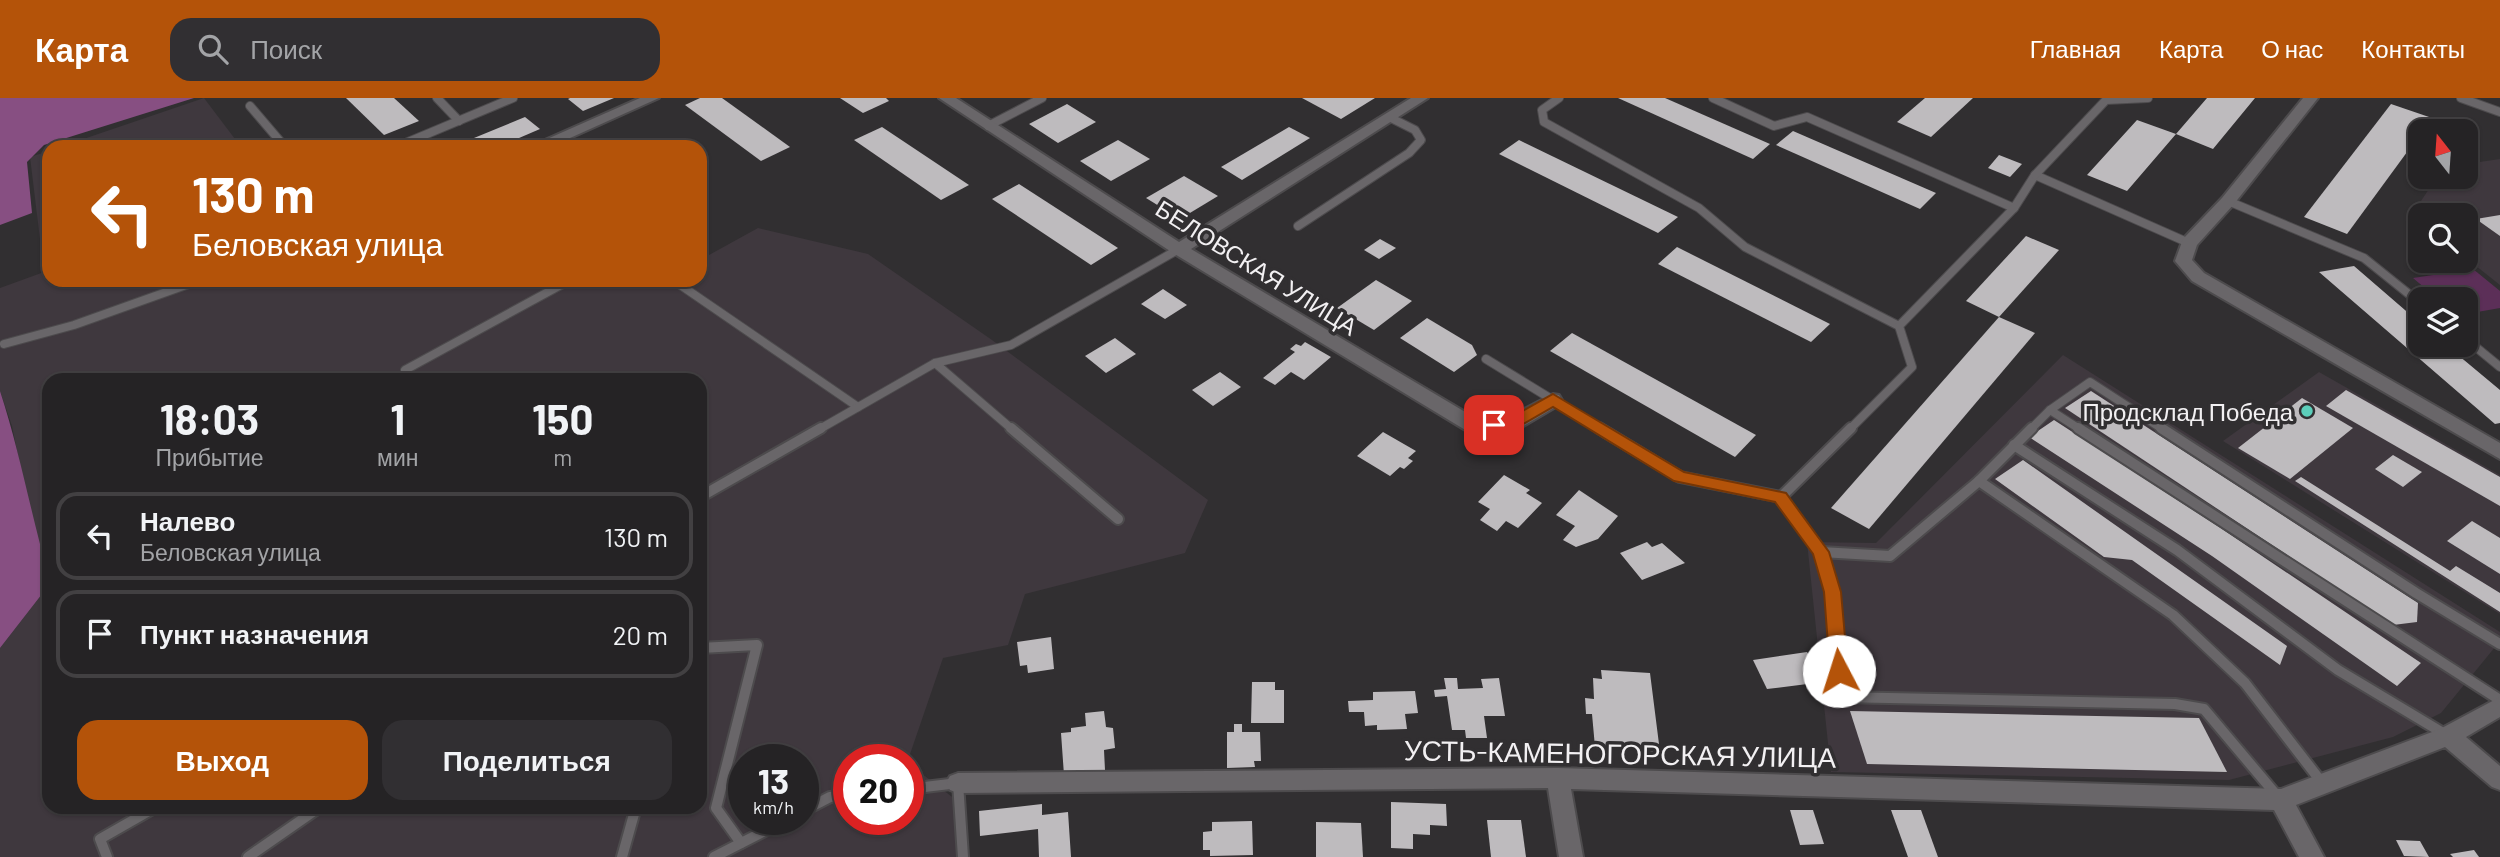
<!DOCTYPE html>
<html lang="ru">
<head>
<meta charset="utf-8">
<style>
  :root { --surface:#252325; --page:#312f32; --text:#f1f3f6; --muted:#a3a4a7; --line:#424042; --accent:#b45309 }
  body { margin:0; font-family:Barlow,sans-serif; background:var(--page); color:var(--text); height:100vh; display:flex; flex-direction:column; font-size:26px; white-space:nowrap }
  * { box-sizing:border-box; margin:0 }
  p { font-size:23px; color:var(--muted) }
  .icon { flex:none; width:38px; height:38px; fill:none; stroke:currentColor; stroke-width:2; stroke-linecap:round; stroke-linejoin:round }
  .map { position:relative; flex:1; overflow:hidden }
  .side { position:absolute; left:42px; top:275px; width:665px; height:441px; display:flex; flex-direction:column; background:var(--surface); border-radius:21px; box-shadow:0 2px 5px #0004,0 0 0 2px var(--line) }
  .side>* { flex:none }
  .top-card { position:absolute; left:42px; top:42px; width:665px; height:147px; border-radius:21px; box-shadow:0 2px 5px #0004,0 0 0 2px var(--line); background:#b45309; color:#fff; overflow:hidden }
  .needle { width:46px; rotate:343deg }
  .fabs { position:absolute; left:2408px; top:21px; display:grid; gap:14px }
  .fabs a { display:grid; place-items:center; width:70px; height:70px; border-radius:14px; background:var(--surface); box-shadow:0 2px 5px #0004,0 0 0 2px var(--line); font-size:35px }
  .speed { position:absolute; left:728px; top:646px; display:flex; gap:14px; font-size:35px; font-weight:700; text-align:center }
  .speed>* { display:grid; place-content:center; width:91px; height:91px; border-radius:50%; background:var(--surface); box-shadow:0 2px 5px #0004,0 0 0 2px var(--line); line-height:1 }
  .speed small { font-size:18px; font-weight:400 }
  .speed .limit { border:10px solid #d22; background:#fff; color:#111 }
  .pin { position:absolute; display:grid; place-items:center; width:60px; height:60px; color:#fff; margin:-30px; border-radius:14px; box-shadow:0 4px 10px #0006 }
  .me { position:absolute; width:77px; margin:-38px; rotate:355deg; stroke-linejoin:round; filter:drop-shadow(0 0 5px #0008) }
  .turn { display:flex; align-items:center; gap:24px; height:147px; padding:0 35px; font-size:32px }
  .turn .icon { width:91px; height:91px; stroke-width:2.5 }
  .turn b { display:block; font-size:49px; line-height:60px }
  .eta { display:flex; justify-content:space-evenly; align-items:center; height:119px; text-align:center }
  .eta b { font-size:42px; font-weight:700; line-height:49px }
  .button { display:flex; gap:14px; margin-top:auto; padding:14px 35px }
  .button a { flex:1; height:80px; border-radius:21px; background:var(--accent); color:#fff; font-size:28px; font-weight:700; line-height:80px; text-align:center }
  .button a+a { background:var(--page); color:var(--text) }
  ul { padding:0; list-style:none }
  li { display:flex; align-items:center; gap:21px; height:88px; margin:0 14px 10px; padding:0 21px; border:4px solid var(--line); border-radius:21px }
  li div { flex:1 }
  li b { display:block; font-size:26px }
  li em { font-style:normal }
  header { display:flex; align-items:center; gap:42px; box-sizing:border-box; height:98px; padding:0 35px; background:var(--accent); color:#fff }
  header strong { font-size:33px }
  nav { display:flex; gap:38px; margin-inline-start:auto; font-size:24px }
  .search { width:490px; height:63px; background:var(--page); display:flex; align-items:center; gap:18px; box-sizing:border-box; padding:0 24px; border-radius:21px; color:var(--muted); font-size:26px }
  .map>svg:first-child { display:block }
  .built { fill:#3f383e; fill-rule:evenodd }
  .green { fill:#5c2f58 }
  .forest { fill:#874f82 }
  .building { fill:#bebbbe }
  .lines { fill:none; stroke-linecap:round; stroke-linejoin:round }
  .service-far1-casing { stroke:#4d4b4d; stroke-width:10 }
  .service-casing { stroke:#4d4b4d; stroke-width:14 }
  .minor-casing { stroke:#4d4b4d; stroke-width:4 }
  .service-far1 { stroke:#696669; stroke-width:8 }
  .service { stroke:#696669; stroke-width:10 }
  .minor { fill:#696669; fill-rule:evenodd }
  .route { fill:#b45309; stroke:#753606; stroke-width:2 }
  .poi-dot { fill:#5cceba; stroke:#312f31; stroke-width:2.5 }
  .labels { text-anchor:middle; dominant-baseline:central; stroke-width:7; stroke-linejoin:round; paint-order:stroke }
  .street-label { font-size:24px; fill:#f2f0f2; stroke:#312f31 }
  .poi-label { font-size:24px; fill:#f2f0f2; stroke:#312f31; text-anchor:end }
  .near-street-label { font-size:28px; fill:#f2f0f2; stroke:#312f31 }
</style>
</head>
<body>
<header>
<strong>Карта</strong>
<div class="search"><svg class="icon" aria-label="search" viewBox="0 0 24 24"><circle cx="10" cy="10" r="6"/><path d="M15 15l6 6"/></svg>Поиск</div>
<nav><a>Главная</a><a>Карта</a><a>О нас</a><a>Контакты</a></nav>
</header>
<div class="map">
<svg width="2500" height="759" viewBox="0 0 2500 759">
  <rect width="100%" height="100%" fill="#312f31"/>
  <!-- built -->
  <g class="built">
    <polygon points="204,0 241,49 60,49"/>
    <path d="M 49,53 L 49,182 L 700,182 L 700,162 L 758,130 L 868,156 L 992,242 L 1208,402 L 1185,455 L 1025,496 L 1008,547 L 943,560 L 908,662 L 849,662 L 849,721 L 908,721 L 908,665 L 956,702 L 956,759 L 0,759 L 0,550 L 49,487 L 49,709 L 700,709 L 700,282 L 49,282 L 49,479 L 29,412 L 12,328 L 0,293 L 0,190 L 44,174 L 30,59 ZM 744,662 L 803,662 L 803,721 L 744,721 Z"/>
    <polygon points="2500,61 2500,187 2466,160 2466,117 2420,117 2420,125 2411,118 2437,79 2466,79 2466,66"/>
    <polygon points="2063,257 2500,534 2500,543 2441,615 2393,639 2229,682 1831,674 1807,444 1876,445"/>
    <polygon points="2319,274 2500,377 2500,516 2223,343"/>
  </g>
  <!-- green -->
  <polygon class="green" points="2473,171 2500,193 2500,210 2466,216 2466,201 2438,201 2413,180"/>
  <!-- forest -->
  <g class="forest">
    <polygon points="0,0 194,0 44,47 27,64 32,115 0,127"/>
    <path d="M 0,293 C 20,354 31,417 49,479 L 49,487 L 0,550 Z"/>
  </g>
  <!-- building -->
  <g class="building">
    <polygon points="346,0 394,0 419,23 384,37"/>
    <polygon points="570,0 614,0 583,13 568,1"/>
    <polygon points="700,0 722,0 790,49 761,63 685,7"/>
    <polygon points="840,0 886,0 889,3 863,15"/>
    <polygon points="1302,0 1375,0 1341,21"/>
    <polygon points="1618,0 1665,0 1770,46 1753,61"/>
    <polygon points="1925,0 1973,0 1931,39 1897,24"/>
    <polygon points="2207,0 2255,0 2213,51 2176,36 2127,93 2087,77 2137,22 2176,36"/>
    <polygon points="1067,6 1096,24 1058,45 1029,26"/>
    <polygon points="2391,6 2432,20 2347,136 2304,119"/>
    <polygon points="525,19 540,31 498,49 452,49"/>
    <polygon points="882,29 969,87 941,102 854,42"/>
    <polygon points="1289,29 1310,40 1242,82 1221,69"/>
    <polygon points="1793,33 1936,95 1920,111 1776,47"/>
    <polygon points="1118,42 1150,61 1111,83 1080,63"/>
    <polygon points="1519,42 1678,119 1658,135 1499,56"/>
    <polygon points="1999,57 2022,66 2010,79 1988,70"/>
    <polygon points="1184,78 1218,98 1180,121 1146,100"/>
    <polygon points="1019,86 1118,150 1091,167 992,101"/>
    <polygon points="2500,117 2500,138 2476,121"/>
    <polygon points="2026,138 2059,152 1999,219 1966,203"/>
    <polygon points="1380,141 1396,150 1379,161 1364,152"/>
    <polygon points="1677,149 1830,226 1811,244 1658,166"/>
    <polygon points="2354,168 2420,225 2420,247 2446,247 2500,292 2500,325 2495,326 2319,174"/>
    <polygon points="1376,182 1412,203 1374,232 1337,210"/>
    <polygon points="1163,191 1187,207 1165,221 1141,206"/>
    <polygon points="1999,219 2035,235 1869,431 1831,410"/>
    <polygon points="1427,220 1472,247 1477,257 1454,274 1400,240"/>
    <polygon points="1572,235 1756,337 1735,359 1550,253"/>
    <polygon points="1115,240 1136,256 1106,275 1085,258"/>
    <polygon points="1305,244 1331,259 1304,282 1291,274 1275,287 1263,280 1295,254 1290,251 1296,246 1301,248"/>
    <polygon points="1220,274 1241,289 1213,308 1192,292"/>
    <polygon points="2346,292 2500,379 2500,408 2326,308"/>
    <polygon points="2091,293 2418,505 2417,524 2393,527 2065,310"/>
    <polygon points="2302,300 2353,330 2290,381 2238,350"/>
    <polygon points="2054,322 2219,429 2421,565 2397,588 2212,458 2029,339"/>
    <polygon points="1383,334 1416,353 1408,360 1413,363 1404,371 1400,369 1390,378 1357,358"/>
    <polygon points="2393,357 2422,374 2403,389 2375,371"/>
    <polygon points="2023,362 2287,548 2280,567 2132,462 2104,459 1995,381"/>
    <polygon points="1504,377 1530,392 1526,395 1542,405 1518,430 1506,423 1497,433 1480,422 1490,411 1478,404"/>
    <polygon points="2301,379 2450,473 2456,468 2500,495 2500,514 2295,383"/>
    <polygon points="1579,392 1618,418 1598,441 1576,449 1563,442 1575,428 1556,417"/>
    <polygon points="2472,423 2500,440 2500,476 2447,443"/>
    <polygon points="1647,444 1652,449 1662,445 1685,465 1642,482 1620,455"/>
    <polygon points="1051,539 1054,571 1028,575 1027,567 1020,568 1017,544"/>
    <polygon points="1807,554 1823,584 1767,591 1753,562"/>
    <polygon points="1601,572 1650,575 1660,654 1595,649 1592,616 1586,616 1585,600 1594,601 1593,580 1602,581"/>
    <polygon points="1444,580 1457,580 1458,591 1483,590 1481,581 1499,580 1505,618 1484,618 1487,640 1466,640 1465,632 1452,632 1447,598 1435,599 1434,592 1446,591"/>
    <polygon points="1252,584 1275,584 1275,592 1284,592 1284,625 1251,625"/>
    <polygon points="1415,593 1418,615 1405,616 1407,631 1377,632 1377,627 1365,628 1364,614 1349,614 1348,603 1373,602 1373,594"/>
    <polygon points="1104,613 1106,629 1113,630 1115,650 1104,652 1105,672 1064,677 1061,635 1071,634 1071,630 1086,628 1085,615"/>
    <polygon points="1850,613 2199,620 2227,674 1867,666"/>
    <polygon points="1234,626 1242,626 1242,634 1260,634 1261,663 1254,663 1255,669 1227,670 1227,634 1234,634"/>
    <polygon points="1391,704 1446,706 1447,728 1430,727 1430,737 1413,736 1413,751 1391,750"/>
    <polygon points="1042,706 1042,717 1068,714 1071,759 1039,759 1038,731 980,738 979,713"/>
    <polygon points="1790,712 1813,712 1824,746 1800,747"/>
    <polygon points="1891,712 1921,712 1938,759 1908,759"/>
    <polygon points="1487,722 1521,722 1526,759 1491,759"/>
    <polygon points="1252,723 1253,757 1210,758 1210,752 1203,752 1203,734 1212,733 1212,724"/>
    <polygon points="1316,724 1361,725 1363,759 1316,759"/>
    <polygon points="2396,742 2420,743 2429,759 2404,758"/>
    <polygon points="2474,752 2479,759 2453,759 2450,756"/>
  </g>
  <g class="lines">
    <defs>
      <g id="service-far1">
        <polyline points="437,0 459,23"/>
        <polyline points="1559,0 1542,12 1544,24 1699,110 1745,149 1899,228"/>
        <polyline points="1713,0 1774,28 1807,19 2014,110 2035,77 2189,145"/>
        <polyline points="2461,0 2500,14"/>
        <polyline points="250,8 285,49"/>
        <polyline points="988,28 1042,0"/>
        <polyline points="396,49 513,0"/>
        <polyline points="2035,77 2106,2 2148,0"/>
        <polyline points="2228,103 2364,160 2420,205"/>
        <polyline points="1298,128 1409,55 1421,42 1415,32 1391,20"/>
        <polyline points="673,182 858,309"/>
        <polyline points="2466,241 2500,269"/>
        <polyline points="4,246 74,227 200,182"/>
        <polyline points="1486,261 1602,332"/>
        <polyline points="935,265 1013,332"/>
        <polyline points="413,282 405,272 570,182"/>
        <polyline points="2050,312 2081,332"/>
        <polyline points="818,332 935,265 1011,247 1179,151"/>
        <polyline points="1849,332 1912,269 1899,228 2014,110"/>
        <polyline points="2030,332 2050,312 2090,284 2164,332"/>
      </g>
      <g id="service">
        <polyline points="1011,330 1118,421"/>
        <polyline points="1599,330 1680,379 1781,399"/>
        <polyline points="1851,330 1781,399 1821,454 1832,494 1840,599 2175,606 2204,611 2278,699"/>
        <polyline points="2078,330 2500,602"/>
        <polyline points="2161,330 2416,495 2500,546"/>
        <polyline points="2014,347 2177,452 2338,572 2448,638"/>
        <polyline points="1979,383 2032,330"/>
        <polyline points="700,399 821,330"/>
        <polyline points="1821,454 1890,458 1979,383 2173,517 2245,585 2323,686"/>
        <polyline points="700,550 757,547 716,710 741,745"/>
        <polyline points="908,691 958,685 963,759"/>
        <polyline points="803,713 830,699 849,697"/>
        <polyline points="107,759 100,741 156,709"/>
        <polyline points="248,759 320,709"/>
        <polyline points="622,759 636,709"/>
        <polyline points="714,759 788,721"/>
      </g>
      <g id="minor">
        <polygon points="640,0 659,0 550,49 529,49"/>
        <polygon points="939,0 956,0 1179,144 1411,0 1428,0 1191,151 1477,321 1509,319 1553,296 1559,297 1562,302 1559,307 1520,330 1474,335 1467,333 1173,155"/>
        <polygon points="2303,0 2318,0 2234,106 2197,147 2192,162 2204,175 2500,345 2500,361 2192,183 2175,163 2183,141 2222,100"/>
        <polygon points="2500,599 2500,619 2466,639 2500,668 2500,692 2492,689 2445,649 2296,707 2324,759 2299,759 2274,712 1571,691 1583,759 1559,759 1548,690 958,695 950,692 946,685 950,678 958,675 1558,670 2281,691 2440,631"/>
      </g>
    </defs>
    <!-- service-far1 casing -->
    <use href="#service-far1" class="service-far1-casing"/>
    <!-- service casing -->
    <use href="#service" class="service-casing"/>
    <!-- minor casing -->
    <use href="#minor" class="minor-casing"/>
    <!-- service-far1 -->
    <use href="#service-far1" class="service-far1"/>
    <!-- service -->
    <use href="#service" class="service"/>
    <!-- minor -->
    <use href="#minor" class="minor"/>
  </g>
  <!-- route -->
  <polygon class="route" points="1553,296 1684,374 1786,395 1829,454 1841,494 1848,573 1845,578 1839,580 1832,578 1830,573 1824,494 1813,456 1775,404 1674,383 1553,309 1518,329 1494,332 1486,327 1494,321 1510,320"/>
  <!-- markers -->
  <circle class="poi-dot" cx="2307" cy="313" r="7"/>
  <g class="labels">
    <!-- street labels -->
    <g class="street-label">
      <text transform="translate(1257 169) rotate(32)">БЕЛОВСКАЯ УЛИЦА</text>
    </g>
    <!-- poi labels -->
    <g class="poi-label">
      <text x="2293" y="313">Продсклад Победа</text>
    </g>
    <!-- near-street labels -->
    <g class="near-street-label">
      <text transform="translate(1620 655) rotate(1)">УСТЬ-КАМЕНОГОРСКАЯ УЛИЦА</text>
    </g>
  </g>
</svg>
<div class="fabs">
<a><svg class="needle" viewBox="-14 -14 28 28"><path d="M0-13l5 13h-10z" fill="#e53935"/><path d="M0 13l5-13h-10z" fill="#a3a4a7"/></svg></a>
<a><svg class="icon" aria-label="search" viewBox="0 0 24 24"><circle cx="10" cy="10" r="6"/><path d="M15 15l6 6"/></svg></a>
<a><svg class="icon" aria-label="layers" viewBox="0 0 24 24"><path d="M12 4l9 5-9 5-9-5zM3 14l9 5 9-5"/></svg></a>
</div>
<div class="speed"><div>13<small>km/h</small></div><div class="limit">20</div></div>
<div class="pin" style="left:1494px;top:327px;background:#d93025"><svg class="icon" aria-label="arrive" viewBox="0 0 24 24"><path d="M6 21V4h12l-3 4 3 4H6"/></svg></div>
<svg class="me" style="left:1839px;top:573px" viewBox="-20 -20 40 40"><circle r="19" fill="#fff"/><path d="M0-13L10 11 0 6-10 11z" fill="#b45309"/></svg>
<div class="top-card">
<div class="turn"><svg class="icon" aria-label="left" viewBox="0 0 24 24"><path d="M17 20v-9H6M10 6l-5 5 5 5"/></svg><div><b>130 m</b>Беловская улица</div></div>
</div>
<section class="side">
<div class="eta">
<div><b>18:03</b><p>Прибытие</p></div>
<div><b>1</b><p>мин</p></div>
<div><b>150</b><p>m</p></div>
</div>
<ul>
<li><svg class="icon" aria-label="left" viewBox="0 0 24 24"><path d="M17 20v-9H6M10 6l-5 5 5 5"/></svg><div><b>Налево</b><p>Беловская улица</p></div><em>130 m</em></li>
<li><svg class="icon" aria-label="arrive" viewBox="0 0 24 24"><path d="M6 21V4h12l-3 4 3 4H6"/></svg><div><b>Пункт назначения</b></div><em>20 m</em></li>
</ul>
<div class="button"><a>Выход</a><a>Поделиться</a></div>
</section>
</div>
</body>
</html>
